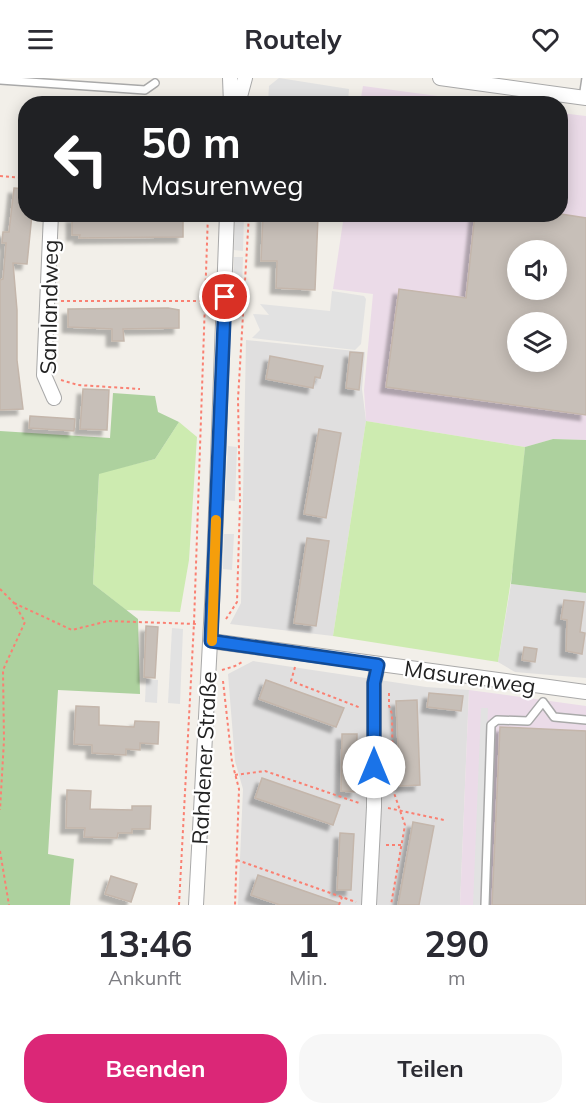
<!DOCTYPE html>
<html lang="de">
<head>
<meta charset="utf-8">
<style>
  :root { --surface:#fff; --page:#f7f7f7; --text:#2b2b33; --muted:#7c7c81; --accent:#db2777 }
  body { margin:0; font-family:Mulish,sans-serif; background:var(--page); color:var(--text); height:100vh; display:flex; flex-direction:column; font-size:22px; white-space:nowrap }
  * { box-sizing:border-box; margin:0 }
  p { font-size:20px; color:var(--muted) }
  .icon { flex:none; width:33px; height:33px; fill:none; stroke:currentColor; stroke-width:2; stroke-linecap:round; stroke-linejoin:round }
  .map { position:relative; height:827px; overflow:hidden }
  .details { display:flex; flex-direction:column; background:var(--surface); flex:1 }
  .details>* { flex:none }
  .banner { position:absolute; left:18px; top:18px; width:550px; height:126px; border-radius:24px; box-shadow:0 3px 15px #0003; background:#202124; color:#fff; overflow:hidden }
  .buttons { position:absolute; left:507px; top:162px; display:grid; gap:12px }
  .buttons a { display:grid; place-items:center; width:60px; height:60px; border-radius:50%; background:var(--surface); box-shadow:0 3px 15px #0003; font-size:30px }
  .pin { position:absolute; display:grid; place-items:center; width:51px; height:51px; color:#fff; margin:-26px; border:3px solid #fff; border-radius:50%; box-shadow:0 2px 6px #0007 }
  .me { position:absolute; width:66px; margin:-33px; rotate:0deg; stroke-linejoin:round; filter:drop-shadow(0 0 4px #0008) }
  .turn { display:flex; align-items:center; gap:21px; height:126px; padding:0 24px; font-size:27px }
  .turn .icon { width:78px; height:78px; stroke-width:2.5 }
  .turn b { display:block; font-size:42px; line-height:51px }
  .eta { display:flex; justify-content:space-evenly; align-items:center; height:102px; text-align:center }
  .eta b { font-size:36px; font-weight:700; line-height:42px }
  .primary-button { display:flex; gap:12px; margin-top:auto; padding:12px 24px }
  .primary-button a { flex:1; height:69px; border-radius:24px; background:var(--accent); color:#fff; font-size:24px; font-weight:700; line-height:69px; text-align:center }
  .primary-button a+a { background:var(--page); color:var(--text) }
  header { display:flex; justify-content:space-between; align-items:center; height:78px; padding:0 24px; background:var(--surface); font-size:27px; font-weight:700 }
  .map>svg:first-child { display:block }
  .residential { fill:#e0dfdf }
  .industrial { fill:#ebdbe8; fill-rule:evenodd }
  .grass { fill:#cdebb0 }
  .forest { fill:#add19e }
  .parking { fill:#e2e2e2 }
  .building { fill:#c7bfb8; stroke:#c4b6ab; stroke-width:1.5; fill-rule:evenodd; filter:url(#shadow) }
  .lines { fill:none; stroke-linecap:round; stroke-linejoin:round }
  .lane-casing { stroke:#a9a9a9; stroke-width:10 }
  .street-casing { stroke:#a9a9a9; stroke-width:16 }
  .path { stroke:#fa8072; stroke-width:2; stroke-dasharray:3 3; stroke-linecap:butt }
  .lane { stroke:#fff; stroke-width:7 }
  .street { stroke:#fff; stroke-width:14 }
  .route-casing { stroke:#114b97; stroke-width:15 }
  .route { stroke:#1a73e8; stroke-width:10 }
  .slow { stroke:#f59e0b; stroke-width:10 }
  .labels { text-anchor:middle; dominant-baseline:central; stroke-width:4.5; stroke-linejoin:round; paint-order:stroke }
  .street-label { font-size:22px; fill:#222; stroke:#fff }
</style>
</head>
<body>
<header><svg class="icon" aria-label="menu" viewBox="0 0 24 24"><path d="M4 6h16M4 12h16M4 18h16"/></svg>Routely<svg class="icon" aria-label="heart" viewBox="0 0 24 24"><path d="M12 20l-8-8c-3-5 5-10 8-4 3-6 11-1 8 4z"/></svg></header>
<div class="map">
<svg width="586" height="827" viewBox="0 0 586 827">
  <defs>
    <filter id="shadow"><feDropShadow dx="-5.5" dy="5.5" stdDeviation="1.5" flood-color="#0004"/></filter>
  </defs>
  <rect width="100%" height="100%" fill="#f2efe9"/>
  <!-- residential -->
  <g class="residential">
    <polygon points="246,262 365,274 362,311 366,343 333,558 230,546 241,525"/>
    <polygon points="511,506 586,515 586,600 515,594 498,584"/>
    <polygon points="253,583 426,609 469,612 460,827 238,827 243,711 235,683 228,596"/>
  </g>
  <!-- industrial -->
  <g class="industrial">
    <polygon points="363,8 490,25 360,25"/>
    <path d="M 561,35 L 586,38 L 586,362 L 553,361 L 525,369 L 366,343 L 364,312 L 373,216 L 333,211 L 344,137 L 561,136 ZM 518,172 L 556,172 L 556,212 L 518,212 ZM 518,244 L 556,244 L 556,284 L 518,284 Z"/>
    <polygon points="469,612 586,628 586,827 460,827"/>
  </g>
  <!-- grass -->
  <g class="grass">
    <polygon points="366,343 525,369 517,464 498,584 333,558"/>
    <polygon points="179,344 197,359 189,482 180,534 126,532 93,506 99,395 155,381"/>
  </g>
  <!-- forest -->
  <g class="forest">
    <polygon points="113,315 155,318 158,334 179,344 155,381 99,396 93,506 138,541 140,616 58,612 48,776 74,781 70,827 0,827 0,353 110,360"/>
    <polygon points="553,361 586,362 586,515 511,506 525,369"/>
  </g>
  <!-- parking -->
  <g class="parking">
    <polygon points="279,0 349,11 348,25 268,25 269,8"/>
    <polygon points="235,137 244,137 243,173 234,172"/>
    <polygon points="234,179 243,179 242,210 233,209"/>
    <polygon points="332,213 364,218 366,221 361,266 355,272 252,260 260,252 253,236 269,237 260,226 330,233"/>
    <polygon points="228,368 237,369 235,423 225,422"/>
    <polygon points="224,456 234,456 232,492 223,491"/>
    <polygon points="172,550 183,551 180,626 168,625"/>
    <polygon points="146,601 158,602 157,625 145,624"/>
    <polygon points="481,630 488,630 480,827 473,827"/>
  </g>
  <!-- building -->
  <g class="building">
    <polygon points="14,110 26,111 26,136 32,136 27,186 13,185 17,232 17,282 23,331 0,332 0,202 3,201 6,165 2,165 3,154 9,154"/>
    <path d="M 475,136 L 561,136 L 586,140 L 586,337 L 386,309 L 399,211 L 466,220 ZM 518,172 L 556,172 L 556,212 L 518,212 ZM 518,244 L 556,244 L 556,284 L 518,284 Z"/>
    <polygon points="263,137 318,139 315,212 276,210 277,183 261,183"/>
    <polygon points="172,138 183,140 183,159 79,160 80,157 72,157 72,139"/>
    <polygon points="168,230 179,232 179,250 123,251 124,263 112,263 112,251 68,249 68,231"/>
    <polygon points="350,274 363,275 359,312 346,310"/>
    <polygon points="270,278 323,288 320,300 315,299 313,310 266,301"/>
    <polygon points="83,311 109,312 107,352 80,351"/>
    <polygon points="30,338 75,341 74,353 29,350"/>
    <polygon points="319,351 341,355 326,440 304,436"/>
    <polygon points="307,460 329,463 316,548 294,545"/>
    <polygon points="564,522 584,524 580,554 585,555 582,576 566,573 567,542 561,541"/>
    <polygon points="146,548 158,549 155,600 144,599"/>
    <polygon points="524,569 537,571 535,584 522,582"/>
    <polygon points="266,602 344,630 336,649 259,621"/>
    <polygon points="429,615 463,618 461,633 427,629"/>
    <polygon points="417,622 420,707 400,708 396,623"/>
    <polygon points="76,628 99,629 99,647 134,649 135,643 159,644 158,666 140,665 140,672 126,671 126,677 92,675 92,667 74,666"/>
    <polygon points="500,649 586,653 586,827 492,827"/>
    <polygon points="342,656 357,656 356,714 341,713"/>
    <polygon points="262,700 340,727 333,747 255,720"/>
    <polygon points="67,712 91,713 90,731 132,732 132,728 151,728 150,751 132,751 132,755 118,755 117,760 84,759 85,750 66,750"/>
    <polygon points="413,744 434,748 419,827 398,827"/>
    <polygon points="340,755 354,756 351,812 337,812"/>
    <polygon points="258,797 339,825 339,827 280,827 251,817"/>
    <polygon points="111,798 137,806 131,824 105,816"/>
  </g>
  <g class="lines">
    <defs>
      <g id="lane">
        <polyline points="0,2 145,12 155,5"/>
        <polyline points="583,20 586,0"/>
        <polyline points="485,827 491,647 497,642 528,643 543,624 554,639 586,642"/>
      </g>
      <g id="street">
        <polyline points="230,0 231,26"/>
        <polyline points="440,0 586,20"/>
        <polyline points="238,26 245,0"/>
        <polyline points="51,136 44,297 54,320"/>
        <polyline points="211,563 586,614"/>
        <polyline points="196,827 214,489 227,136"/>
        <polyline points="369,827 374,729 374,605 378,587"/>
      </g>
    </defs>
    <!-- lane casing -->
    <use href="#lane" class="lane-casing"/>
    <!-- street casing -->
    <use href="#street" class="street-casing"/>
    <!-- path -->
    <g class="path">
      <polyline points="0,98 26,100"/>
      <polyline points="61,223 211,223"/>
      <polyline points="61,302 78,307 140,311"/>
      <polyline points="0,511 14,525 25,544 3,592 4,662 0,732"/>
      <polyline points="14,525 72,552 108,543 198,546"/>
      <polyline points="226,541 237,524 240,424 238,321 249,136"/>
      <polyline points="295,589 291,603 361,630"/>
      <polyline points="222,592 235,588 244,583"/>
      <polyline points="223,603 232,684 239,711 235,827"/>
      <polyline points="389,615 389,628 392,636 393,712 405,747 391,827"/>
      <polyline points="235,697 265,693 359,725"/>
      <polyline points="388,730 444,742"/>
      <polyline points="386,767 401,767"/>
      <polyline points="0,773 9,827"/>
      <polyline points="237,782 356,824"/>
      <polyline points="179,827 194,545 208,136"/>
      <polyline points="339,827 342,819"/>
    </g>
    <!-- lane -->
    <use href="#lane" class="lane"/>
    <!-- street -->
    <use href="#street" class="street"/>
  </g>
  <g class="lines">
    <defs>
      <polyline id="route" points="225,219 211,563 378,587 374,605 374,689"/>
    </defs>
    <!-- route casing -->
    <use href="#route" class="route-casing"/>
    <!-- route -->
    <use href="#route" class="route"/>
    <!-- slow -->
    <polyline class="slow" points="212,563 216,442"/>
  </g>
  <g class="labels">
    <!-- street labels -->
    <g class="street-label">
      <text transform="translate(49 229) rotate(-89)">Samlandweg</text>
      <text transform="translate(470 599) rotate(8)">Masurenweg</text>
      <text transform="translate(204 680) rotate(-87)">Rahdener Straße</text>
    </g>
  </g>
</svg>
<div class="buttons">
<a><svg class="icon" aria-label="sound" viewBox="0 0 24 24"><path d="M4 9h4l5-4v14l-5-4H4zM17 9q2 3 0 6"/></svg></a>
<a><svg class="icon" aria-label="layers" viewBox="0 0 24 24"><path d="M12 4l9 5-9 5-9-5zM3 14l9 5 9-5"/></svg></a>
</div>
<div class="pin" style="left:225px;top:219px;background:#d93025"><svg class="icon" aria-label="arrive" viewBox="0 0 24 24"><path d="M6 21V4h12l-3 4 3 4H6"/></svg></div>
<svg class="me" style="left:374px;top:689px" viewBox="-20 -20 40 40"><circle r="19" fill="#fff"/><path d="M0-13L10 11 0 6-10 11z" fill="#1a73e8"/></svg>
<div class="banner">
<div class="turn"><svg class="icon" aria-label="left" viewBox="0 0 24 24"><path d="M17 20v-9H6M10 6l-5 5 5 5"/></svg><div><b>50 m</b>Masurenweg</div></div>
</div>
</div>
<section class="details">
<div class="eta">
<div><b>13:46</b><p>Ankunft</p></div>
<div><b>1</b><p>Min.</p></div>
<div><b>290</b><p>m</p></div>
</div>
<div class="primary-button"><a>Beenden</a><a>Teilen</a></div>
</section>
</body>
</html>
